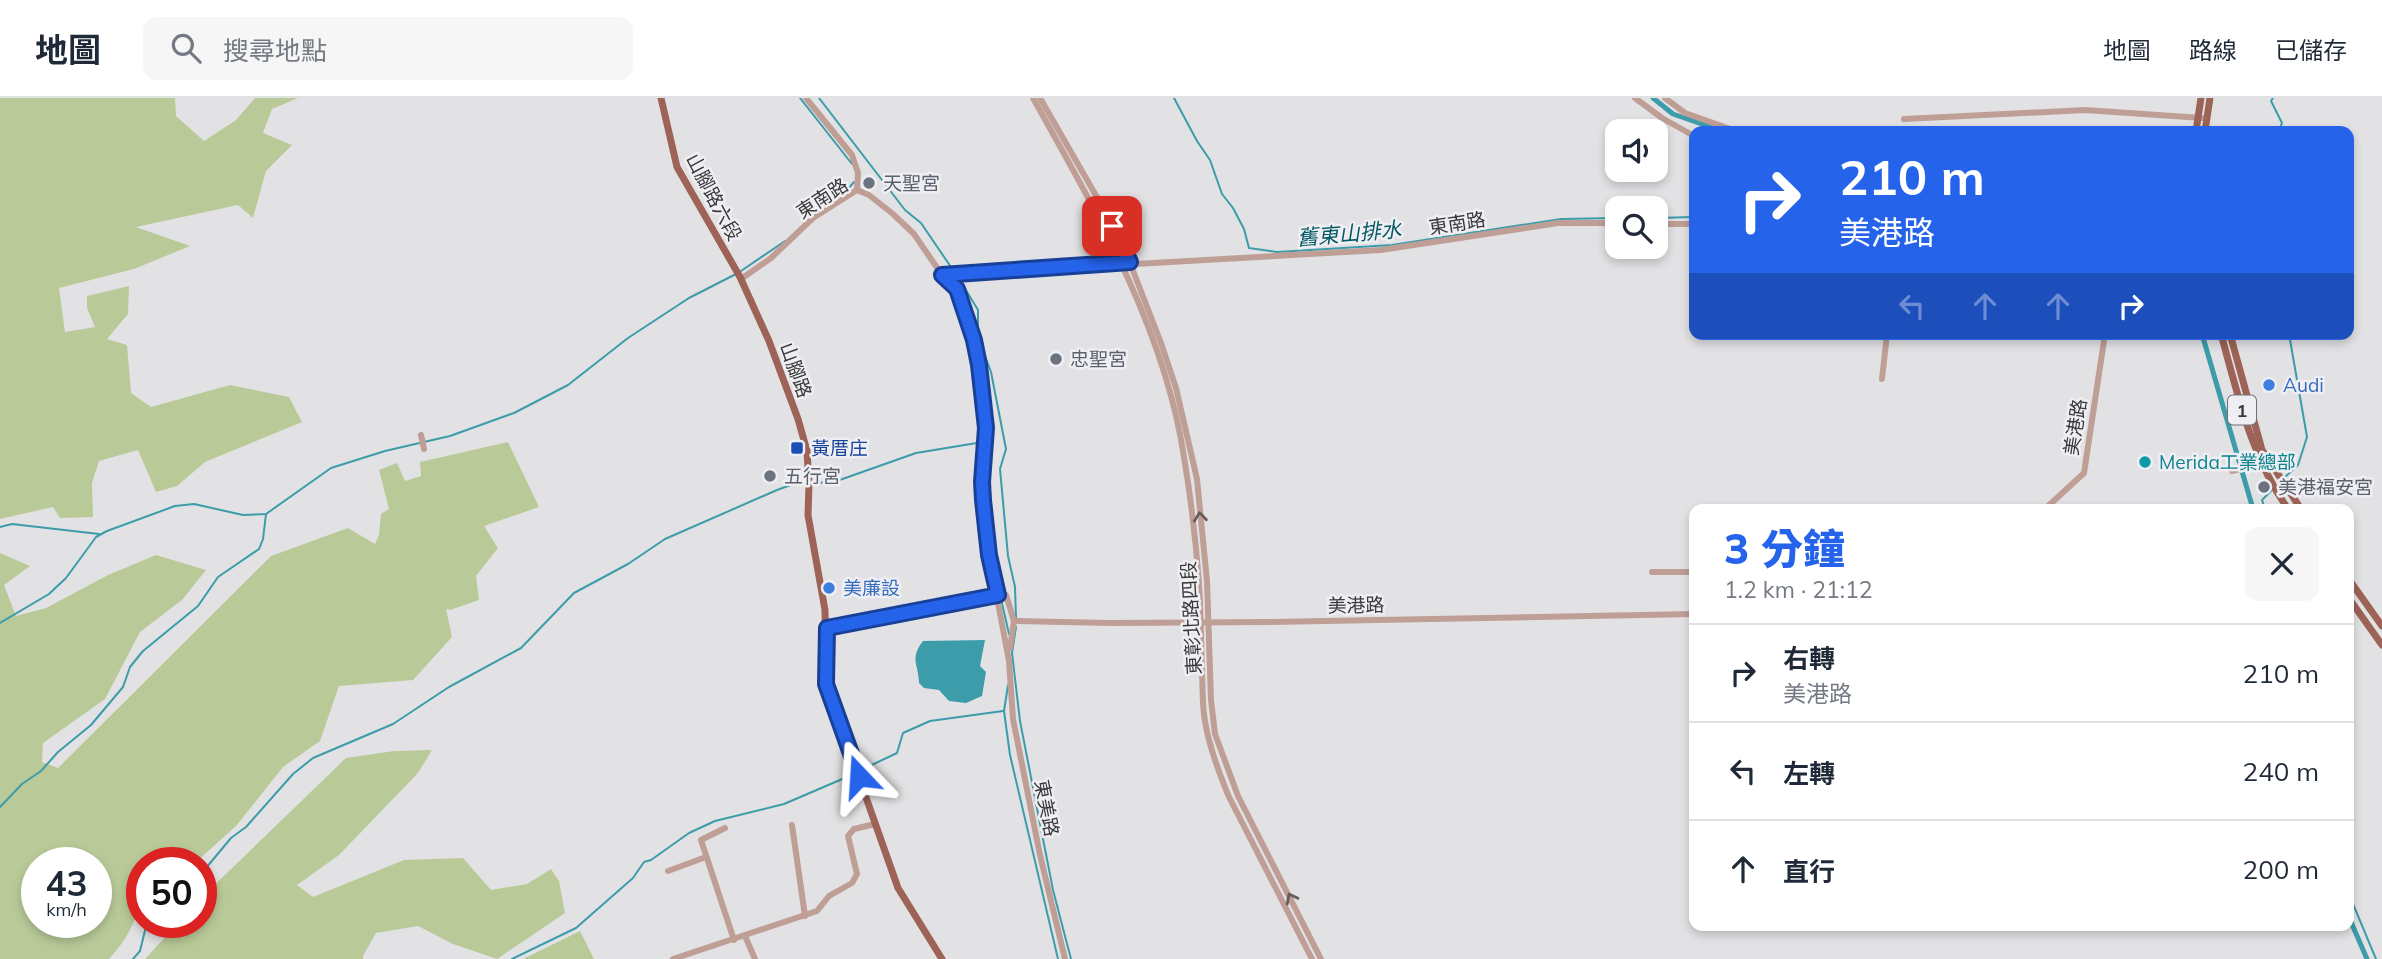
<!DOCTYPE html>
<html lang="zh-TW">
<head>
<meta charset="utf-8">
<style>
  :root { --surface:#fff; --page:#f6f6f7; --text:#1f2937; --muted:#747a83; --line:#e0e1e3; --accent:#2563eb }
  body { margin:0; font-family:Mulish,"Noto Sans TC",sans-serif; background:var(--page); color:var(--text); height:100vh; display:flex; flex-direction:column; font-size:26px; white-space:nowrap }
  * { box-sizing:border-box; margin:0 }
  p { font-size:23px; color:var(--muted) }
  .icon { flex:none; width:38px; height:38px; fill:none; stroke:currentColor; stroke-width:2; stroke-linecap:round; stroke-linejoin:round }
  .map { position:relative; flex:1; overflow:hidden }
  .sheet { position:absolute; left:1689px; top:406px; width:665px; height:427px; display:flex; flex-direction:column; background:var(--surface); border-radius:14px; box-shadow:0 4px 10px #0003 }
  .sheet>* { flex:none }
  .banner { position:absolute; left:1689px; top:28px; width:665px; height:214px; border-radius:14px; box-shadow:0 4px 10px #0003; background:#2563eb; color:#fff; overflow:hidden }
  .buttons { position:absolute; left:1605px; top:21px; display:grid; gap:14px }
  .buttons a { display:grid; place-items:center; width:63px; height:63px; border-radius:14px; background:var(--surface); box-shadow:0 4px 10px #0003; font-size:35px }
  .speed { position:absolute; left:21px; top:749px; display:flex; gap:14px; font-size:35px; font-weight:700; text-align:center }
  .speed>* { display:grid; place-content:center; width:91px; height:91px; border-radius:50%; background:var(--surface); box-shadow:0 4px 10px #0003; line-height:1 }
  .speed small { font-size:18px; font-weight:400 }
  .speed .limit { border:10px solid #d22; background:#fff; color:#111 }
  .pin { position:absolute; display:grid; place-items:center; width:60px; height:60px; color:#fff; margin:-30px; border-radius:14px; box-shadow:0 4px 10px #0006 }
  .me { position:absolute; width:77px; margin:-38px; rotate:340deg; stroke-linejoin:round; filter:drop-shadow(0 0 5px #0008) }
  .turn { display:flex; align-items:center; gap:24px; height:147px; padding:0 35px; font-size:32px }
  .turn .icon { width:91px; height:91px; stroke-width:2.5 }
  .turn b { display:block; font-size:49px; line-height:60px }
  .lanes { display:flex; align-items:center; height:66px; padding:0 35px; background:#0003; justify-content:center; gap:35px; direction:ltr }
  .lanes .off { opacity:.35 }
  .round { display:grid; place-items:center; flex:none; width:74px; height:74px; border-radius:14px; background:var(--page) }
  .head { display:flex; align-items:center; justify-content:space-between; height:119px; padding:0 35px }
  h1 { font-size:42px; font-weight:800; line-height:52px; color:var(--accent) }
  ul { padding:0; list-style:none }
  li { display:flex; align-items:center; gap:21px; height:98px; padding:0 35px; border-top:2px solid var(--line) }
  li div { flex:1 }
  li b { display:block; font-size:26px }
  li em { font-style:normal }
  header { display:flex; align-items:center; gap:42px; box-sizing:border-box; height:98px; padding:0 35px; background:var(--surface); border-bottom:2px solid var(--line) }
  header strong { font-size:33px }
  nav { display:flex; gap:38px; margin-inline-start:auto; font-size:24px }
  .search { width:490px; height:63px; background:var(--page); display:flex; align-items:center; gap:18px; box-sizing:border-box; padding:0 24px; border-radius:14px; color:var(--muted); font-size:26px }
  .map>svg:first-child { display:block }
  .green { fill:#b9ca98; fill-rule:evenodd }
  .water { fill:#3c9caa }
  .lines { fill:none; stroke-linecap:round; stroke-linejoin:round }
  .stream { stroke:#3c9caa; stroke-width:2 }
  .canal { stroke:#3c9caa; stroke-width:5 }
  .minor { stroke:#bf9e96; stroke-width:6 }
  .major { stroke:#9c6356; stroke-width:7 }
  .oneway { stroke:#685c5a }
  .route-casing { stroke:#184099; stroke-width:18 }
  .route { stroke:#2563eb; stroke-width:12 }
  .worship-dot { fill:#6b7280; stroke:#efeff3; stroke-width:2.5 }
  .shop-dot { fill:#3f7fe0; stroke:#efeff3; stroke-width:2.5 }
  .transit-dot { fill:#1a4fb4; stroke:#efeff3; stroke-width:2.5 }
  .culture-dot { fill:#0f9aa8; stroke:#efeff3; stroke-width:2.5 }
  .labels { text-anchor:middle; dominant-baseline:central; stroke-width:5; stroke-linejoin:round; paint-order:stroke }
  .shield { fill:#efeff3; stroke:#707072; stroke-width:2 }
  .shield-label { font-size:18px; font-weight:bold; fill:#39393a }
  .worship-label { font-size:19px; fill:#5b616d; stroke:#efeff3; text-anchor:start }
  .street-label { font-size:19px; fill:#39393a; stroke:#efeff3 }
  .shop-label { font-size:19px; fill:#366cbe; stroke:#efeff3; text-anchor:start }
  .transit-label { font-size:19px; fill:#164399; stroke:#efeff3; text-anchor:start }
  .culture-label { font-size:19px; fill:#0d838f; stroke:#efeff3; text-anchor:start }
  .water-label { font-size:21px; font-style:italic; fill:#045a64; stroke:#efeff3 }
</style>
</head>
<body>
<header>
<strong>地圖</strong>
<div class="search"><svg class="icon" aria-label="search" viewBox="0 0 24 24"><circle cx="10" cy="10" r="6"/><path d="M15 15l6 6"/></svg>搜尋地點</div>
<nav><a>地圖</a><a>路線</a><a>已儲存</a></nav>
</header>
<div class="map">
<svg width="2382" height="861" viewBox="0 0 2382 861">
  <rect width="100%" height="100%" fill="#e2e2e5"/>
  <!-- green -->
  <g class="green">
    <polygon points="0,0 175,0 176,18 204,43 236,22 255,0 298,0 272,11 263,35 292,47 266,73 253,120 238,107 136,129 190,148 134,171 59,190 65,234 95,229 87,210 87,198 129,188 128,216 107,241 127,247 131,295 151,309 230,287 289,299 302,324 205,364 177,388 156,394 138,352 99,363 92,385 93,419 60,420 53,409 0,421"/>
    <path d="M 508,344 L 539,409 L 484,428 L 498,450 L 476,478 L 479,502 L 450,512 L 446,511 L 452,539 L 413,582 L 339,588 L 320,643 L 283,669 L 236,728 L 195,765 L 142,765 C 142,805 138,830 109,861 L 0,861 L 0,455 L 30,468 L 4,487 L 16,518 L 46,510 L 108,477 L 156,457 L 206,472 L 182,502 L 140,534 L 105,601 L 43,645 L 42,664 L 58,670 L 271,458 L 348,430 L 375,446 L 379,437 L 381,416 L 389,411 L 379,372 L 397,365 L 405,383 L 421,378 L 420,364 ZM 37,765 L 96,765 L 96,824 L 37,824 Z"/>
    <polygon points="432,652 418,675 339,757 297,787 313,799 404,762 463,760 491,792 527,786 551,771 559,783 565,815 497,861 453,846 418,828 376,835 363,858 363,861 145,861 179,824 201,824 201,800 346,660 394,653"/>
    <polygon points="580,833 594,861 523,861"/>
  </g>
  <!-- water -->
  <path class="water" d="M 985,542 L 980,568 L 986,574 L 982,598 L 966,605 L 949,603 L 939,592 L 924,590 L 919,585 C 919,567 909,561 923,543 Z"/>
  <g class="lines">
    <!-- stream -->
    <g class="stream">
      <polyline points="800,0 852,66"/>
      <polyline points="819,0 905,112 921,125 955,175"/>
      <polyline points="1174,0 1197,43 1210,62 1222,96 1233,110 1244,131 1249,150 1277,154 1392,147 1561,121 1617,120"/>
      <polyline points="2273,0 2271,3 2282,25 2279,33"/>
      <polyline points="842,98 854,84"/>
      <polyline points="1656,120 1694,119"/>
      <polyline points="741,173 785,143"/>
      <polyline points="958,179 978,212 978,239 991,274 1006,351 1000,371 1008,458 1015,489 1016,520"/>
      <polyline points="988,352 986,390 992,455 1000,495"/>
      <polyline points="2284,380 2298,367 2307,339 2289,236"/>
      <polyline points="813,385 834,384 916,355 983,344"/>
      <polyline points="2265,411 2262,402 2273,391"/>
      <polyline points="0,429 12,426 99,436"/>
      <polyline points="1001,501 1009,536"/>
      <polyline points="0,525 49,496 66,480 96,439 107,433 175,408 194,406 243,417 266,416 331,370 385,353 450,338 514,315 568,287 628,240 689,200 736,176"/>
      <polyline points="1016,529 1012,555 1020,623 1053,792 1071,861"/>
      <polyline points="1008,587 1004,613 1010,657 1058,861"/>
      <polyline points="859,673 897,655 903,635 930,623 1003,613"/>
      <polyline points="0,709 22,686 41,673 58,654 91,627 123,589 130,569 143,553 198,508 218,479 259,451 263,441 266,416"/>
      <polyline points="201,776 231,740 246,729 293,676 313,660 393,626 449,589 521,550 574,495 628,466 665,441 777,392 796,385 807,385"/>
      <polyline points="2348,794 2376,861"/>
      <polyline points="133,861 140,853 147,824"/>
      <polyline points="512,861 576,830 633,780 644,764 651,762 689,735 715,723 784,706 854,676"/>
    </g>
    <!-- canal -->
    <g class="canal">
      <polyline points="1653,0 1673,16 1722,33"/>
      <polyline points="2202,236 2253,411"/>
      <polyline points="2348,817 2367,861"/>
    </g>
    <!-- minor -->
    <g class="minor">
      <polyline points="806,0 852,57 858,75 857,92"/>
      <path d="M 1033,0 C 1095,111 1165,231 1184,359 C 1191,401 1196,444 1199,486 C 1201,516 1201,546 1202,576 C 1203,592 1202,608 1205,623 C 1209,649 1219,675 1229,699 L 1312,861"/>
      <polyline points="1040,0 1102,108 1130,165 1161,245 1176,290 1197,381 1207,483 1211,602 1215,636 1238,698 1321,861"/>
      <polyline points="1635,0 1662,20 1694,38"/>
      <polyline points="1665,0 1685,15 1736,33"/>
      <polyline points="1904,21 2085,12 2202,20"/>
      <polyline points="857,92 869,97 893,116 914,136 942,177 957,191 973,242 986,330 982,384 983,402 989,457 1009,563 1013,621 1040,757 1065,861"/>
      <polyline points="1656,126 1694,126"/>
      <polyline points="943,177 1381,152 1558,125 1617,125"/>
      <polyline points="741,181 771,160 813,120 857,92"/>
      <polyline points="1882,281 1887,236"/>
      <polyline points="421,337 424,351"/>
      <polyline points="2232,373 2260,366"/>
      <polyline points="2045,411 2084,375 2105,236"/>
      <polyline points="1652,474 1694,474"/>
      <polyline points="1014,523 1111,525 1270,524 1694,516"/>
      <polyline points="827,530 1006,497 1014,523"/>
      <polyline points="1010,550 1014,523"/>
      <polyline points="792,727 805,818"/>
      <polyline points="725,730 701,742 734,842"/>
      <polyline points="668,773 706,759"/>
      <polyline points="745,838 755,861"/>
      <polyline points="673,861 817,813 829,798 852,785 857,776 848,738 854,731 875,726"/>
    </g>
    <!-- major -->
    <g class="major">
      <polyline points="661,0 677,69 740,179 769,243 798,321 807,353 809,387 808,417 825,512 826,586 898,790 942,861"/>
      <polyline points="2196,33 2201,0"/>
      <polyline points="2205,33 2210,0"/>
      <path d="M 2221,236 C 2238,297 2251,359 2288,411"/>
      <polyline points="2230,236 2262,352 2301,411"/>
      <polyline points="2348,480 2382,528"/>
      <polyline points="2348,499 2382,547"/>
    </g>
  </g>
  <!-- one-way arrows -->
  <defs><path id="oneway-chevron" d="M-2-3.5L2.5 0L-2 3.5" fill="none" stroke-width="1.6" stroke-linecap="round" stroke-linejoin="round" transform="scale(1.75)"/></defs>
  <g class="oneway">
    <use href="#oneway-chevron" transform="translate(1200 419) rotate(-96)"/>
    <use href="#oneway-chevron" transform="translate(1291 800) rotate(-118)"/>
  </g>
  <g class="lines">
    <defs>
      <polyline id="route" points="859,678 826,586 827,530 998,497 989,457 983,402 982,384 986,330 979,267 974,242 957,191 942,177 1130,164 1112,128"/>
    </defs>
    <!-- route casing -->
    <use href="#route" class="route-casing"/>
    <!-- route -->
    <use href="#route" class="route"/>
  </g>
  <!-- markers -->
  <g class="worship-dot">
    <circle cx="869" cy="85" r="7"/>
    <circle cx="1056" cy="261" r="7"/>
    <circle cx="770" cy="378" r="7"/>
    <circle cx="2264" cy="389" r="7"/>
  </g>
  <g class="shop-dot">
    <circle cx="2269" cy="287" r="7"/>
    <circle cx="829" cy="490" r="7"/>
  </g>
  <rect class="transit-dot" x="790" y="343" width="14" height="14" rx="3.5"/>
  <circle class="culture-dot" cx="2145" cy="364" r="7"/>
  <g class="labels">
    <!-- shield labels -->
    <rect class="shield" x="2228" y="297.5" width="28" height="29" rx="5"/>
    <g class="shield-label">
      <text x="2242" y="312">1</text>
    </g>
    <!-- worship labels -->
    <g class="worship-label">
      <text x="883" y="85">天聖宮</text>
      <text x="1070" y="261">忠聖宮</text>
      <text x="784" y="378">五行宮</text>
      <text x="2278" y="389">美港福安宮</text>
    </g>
    <!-- street labels -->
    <g class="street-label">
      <text transform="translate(714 99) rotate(62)">山腳路六段</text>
      <text transform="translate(822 100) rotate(-33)">東南路</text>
      <text transform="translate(1457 125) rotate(-9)">東南路</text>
      <text transform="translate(796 272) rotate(70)">山腳路</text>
      <text transform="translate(2075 329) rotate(-81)">美港路</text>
      <text transform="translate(1356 507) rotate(-1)">美港路</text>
      <text transform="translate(1191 520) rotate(-93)">東彰北路四段</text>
      <text transform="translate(1047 710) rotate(79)">東美路</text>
    </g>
    <!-- shop labels -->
    <g class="shop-label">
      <text x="2283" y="287">Audi</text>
      <text x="843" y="490">美廉設</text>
    </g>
    <!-- transit labels -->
    <g class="transit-label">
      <text x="811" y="350">黃厝庄</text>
    </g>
    <!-- culture labels -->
    <g class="culture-label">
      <text x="2159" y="364">Merida工業總部</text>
    </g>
    <!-- water labels -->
    <g class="water-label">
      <text transform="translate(1349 135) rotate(-5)">舊東山排水</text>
    </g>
  </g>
</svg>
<div class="buttons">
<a><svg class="icon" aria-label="sound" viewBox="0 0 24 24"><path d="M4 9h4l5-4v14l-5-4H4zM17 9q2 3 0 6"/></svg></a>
<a><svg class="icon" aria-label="search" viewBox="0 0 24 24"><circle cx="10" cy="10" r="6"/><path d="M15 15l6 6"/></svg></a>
</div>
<div class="speed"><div>43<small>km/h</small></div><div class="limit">50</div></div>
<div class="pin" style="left:1112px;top:128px;background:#d93025"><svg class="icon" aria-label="arrive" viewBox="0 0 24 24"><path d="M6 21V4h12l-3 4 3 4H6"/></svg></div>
<svg class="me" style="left:859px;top:678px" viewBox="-20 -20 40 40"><path d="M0-17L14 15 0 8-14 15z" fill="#2563eb" stroke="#fff" stroke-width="4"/></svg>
<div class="banner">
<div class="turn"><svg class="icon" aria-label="right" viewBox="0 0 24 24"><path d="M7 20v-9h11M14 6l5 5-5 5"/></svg><div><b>210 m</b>美港路</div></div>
<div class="lanes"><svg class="icon off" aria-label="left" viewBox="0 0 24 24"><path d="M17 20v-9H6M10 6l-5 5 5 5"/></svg><svg class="icon off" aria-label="ahead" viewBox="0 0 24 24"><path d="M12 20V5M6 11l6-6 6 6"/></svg><svg class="icon off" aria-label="ahead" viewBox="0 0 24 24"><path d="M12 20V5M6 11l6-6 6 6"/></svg><svg class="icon" aria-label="right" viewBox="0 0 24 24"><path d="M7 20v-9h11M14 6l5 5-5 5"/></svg></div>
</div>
<section class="sheet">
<div class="head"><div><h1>3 分鐘</h1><p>1.2 km · 21:12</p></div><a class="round"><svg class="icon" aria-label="close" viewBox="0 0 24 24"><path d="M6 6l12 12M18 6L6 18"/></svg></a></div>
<ul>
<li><svg class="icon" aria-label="right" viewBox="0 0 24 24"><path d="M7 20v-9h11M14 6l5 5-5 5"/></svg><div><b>右轉</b><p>美港路</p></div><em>210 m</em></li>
<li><svg class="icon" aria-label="left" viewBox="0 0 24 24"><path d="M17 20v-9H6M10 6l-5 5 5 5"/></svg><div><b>左轉</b></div><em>240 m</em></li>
<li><svg class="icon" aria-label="ahead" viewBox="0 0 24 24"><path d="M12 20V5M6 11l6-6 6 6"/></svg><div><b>直行</b></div><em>200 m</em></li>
</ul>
</section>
</div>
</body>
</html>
